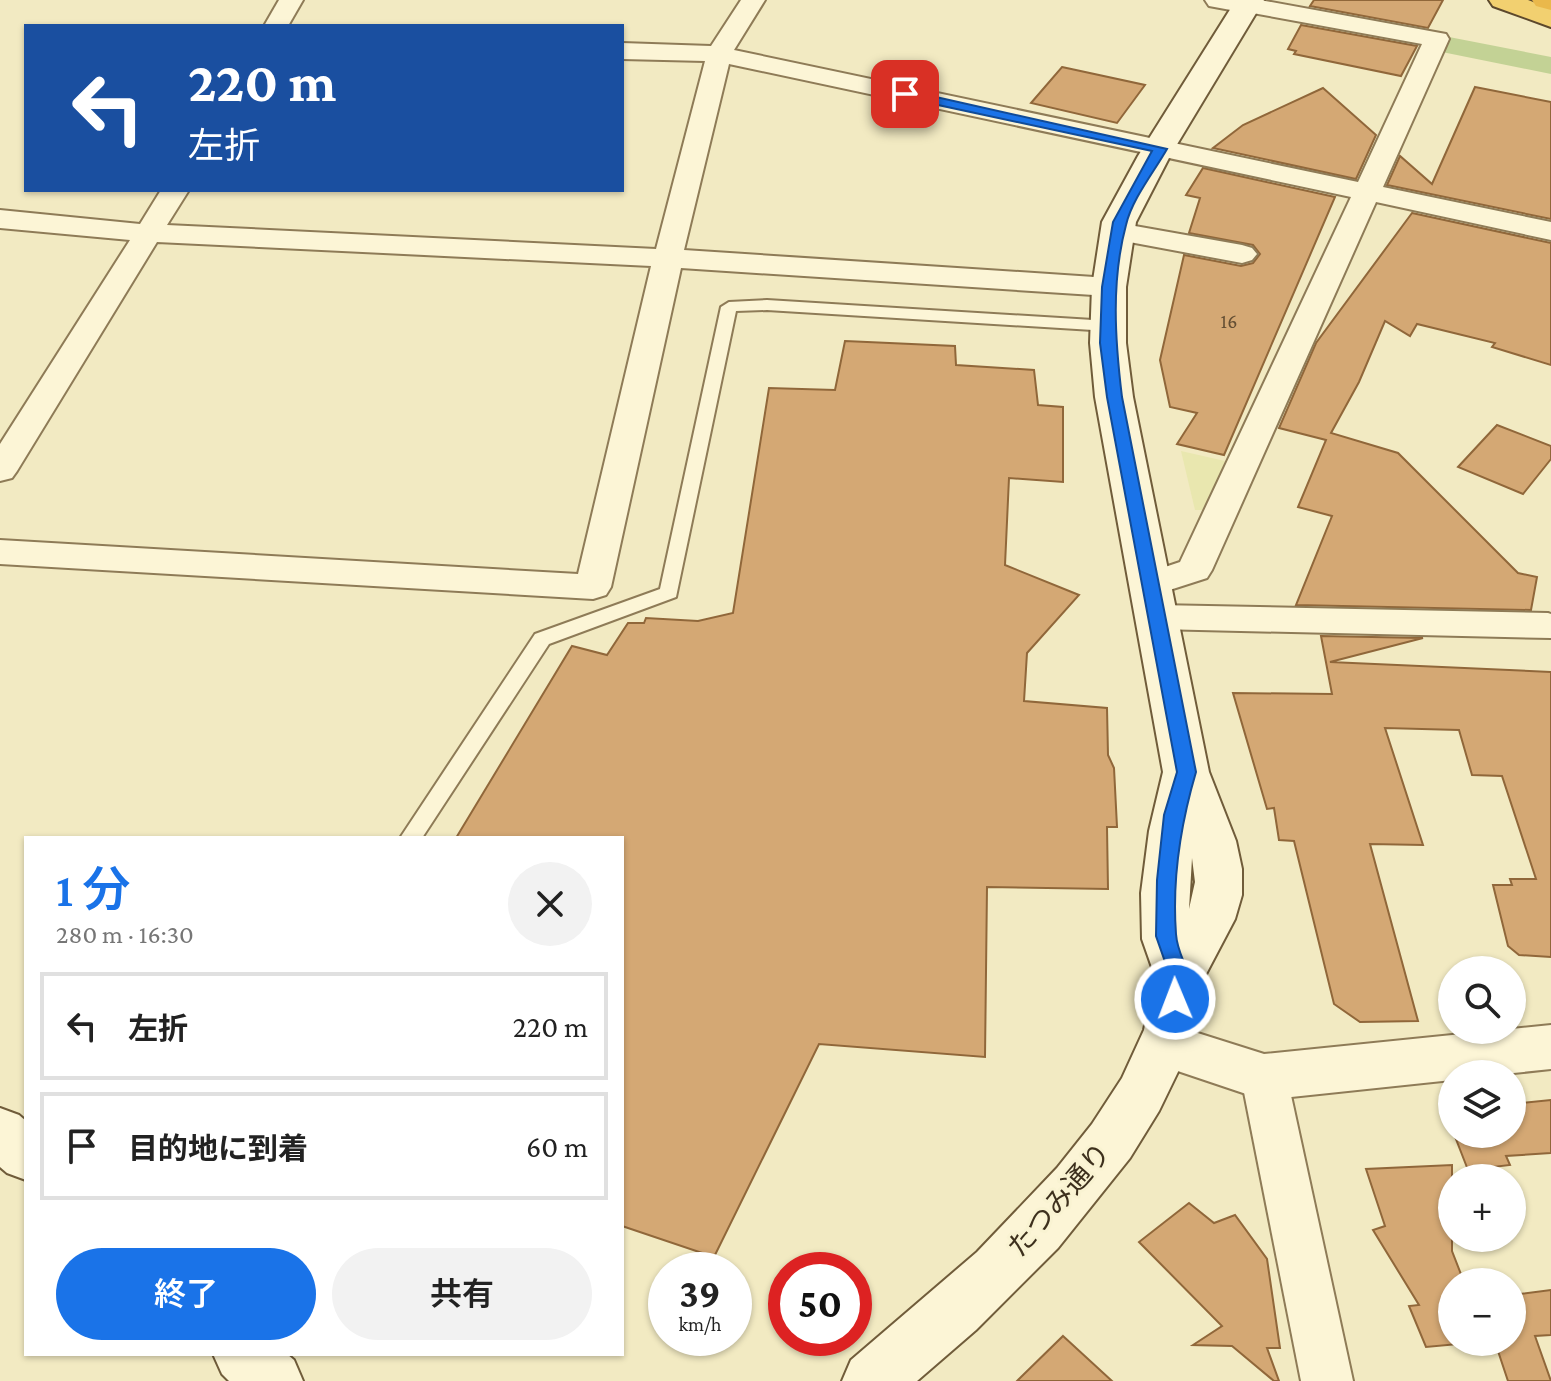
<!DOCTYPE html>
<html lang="ja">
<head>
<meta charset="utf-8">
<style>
  :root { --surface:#fff; --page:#f2f2f2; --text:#222; --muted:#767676; --line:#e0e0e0; --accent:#1a73e8 }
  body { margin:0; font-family:"Crimson Pro","Noto Sans JP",serif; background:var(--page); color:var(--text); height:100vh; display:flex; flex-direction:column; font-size:30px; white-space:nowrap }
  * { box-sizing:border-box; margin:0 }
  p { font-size:26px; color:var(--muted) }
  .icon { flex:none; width:44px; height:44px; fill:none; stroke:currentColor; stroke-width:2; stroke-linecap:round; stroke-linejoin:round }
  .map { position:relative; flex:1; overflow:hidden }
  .side { position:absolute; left:24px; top:836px; width:600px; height:520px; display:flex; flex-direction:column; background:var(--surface); border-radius:0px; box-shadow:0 2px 6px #0004 }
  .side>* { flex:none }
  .guide { position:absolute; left:24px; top:24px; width:600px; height:168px; border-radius:0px; box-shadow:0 2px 6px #0004; background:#1a4fa0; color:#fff; overflow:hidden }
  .buttons { position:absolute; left:1438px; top:956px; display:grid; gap:16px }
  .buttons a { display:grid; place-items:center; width:88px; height:88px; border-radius:50%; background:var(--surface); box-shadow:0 2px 6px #0004; font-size:40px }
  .speed { position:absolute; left:648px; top:1252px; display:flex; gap:16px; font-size:40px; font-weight:700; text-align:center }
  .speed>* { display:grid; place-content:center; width:104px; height:104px; border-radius:50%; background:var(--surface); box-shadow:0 2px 6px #0004; line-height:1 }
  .speed small { font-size:20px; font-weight:400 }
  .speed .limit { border:12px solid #d22; background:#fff; color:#111 }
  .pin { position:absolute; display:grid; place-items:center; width:68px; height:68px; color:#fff; margin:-34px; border-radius:16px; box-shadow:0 4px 12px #0006 }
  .me { position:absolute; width:88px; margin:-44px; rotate:359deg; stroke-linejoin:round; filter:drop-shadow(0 0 6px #0008) }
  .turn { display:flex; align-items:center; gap:28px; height:168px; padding:0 32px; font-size:36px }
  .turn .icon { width:104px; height:104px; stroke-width:2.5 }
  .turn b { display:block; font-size:56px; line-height:68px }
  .round { display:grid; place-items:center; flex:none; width:84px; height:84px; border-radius:42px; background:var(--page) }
  .summary { display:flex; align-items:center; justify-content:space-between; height:136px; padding:0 32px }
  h1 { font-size:48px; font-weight:600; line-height:60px; color:var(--accent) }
  .action { display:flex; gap:16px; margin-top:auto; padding:16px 32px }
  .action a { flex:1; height:92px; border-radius:48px; background:var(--accent); color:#fff; font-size:32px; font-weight:600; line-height:92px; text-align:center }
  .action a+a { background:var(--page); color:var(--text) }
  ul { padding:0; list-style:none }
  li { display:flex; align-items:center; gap:24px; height:108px; margin:0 16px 12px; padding:0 16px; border:4px solid var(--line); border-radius:0px }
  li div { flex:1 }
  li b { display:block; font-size:30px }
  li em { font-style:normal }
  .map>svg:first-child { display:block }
  .farmland { fill:#e9e7af }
  .green { fill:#c3d295 }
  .building { fill:#d4a874; stroke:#90673a; stroke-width:2 }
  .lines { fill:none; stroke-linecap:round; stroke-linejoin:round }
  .service-casing { stroke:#8e7b57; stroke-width:4 }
  .minor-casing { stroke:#8e7b57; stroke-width:4 }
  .tertiary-casing { stroke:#8e7b57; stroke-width:4 }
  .secondary-casing { stroke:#705c3a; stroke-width:4 }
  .trunk-casing { stroke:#5c482c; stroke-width:4 }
  .motorway-casing { stroke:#5c482c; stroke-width:4 }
  .service { fill:#fcf5d6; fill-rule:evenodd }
  .minor { fill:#fcf5d6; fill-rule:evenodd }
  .tertiary { fill:#fcf5d6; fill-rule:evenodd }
  .secondary { fill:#fcf5d6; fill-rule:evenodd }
  .trunk { fill:#f2d070; fill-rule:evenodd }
  .motorway { fill:#eab84b; fill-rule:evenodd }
  .route { fill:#1a73e8; stroke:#114b97; stroke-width:2 }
  .labels { text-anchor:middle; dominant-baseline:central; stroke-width:6; stroke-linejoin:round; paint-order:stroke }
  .number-label { font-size:20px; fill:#634e33 }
  .near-street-label { font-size:28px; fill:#3d301d; stroke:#f9f3d2 }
</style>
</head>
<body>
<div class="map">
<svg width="1551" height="1381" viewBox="0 0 1551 1381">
  <rect width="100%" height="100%" fill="#f2eac2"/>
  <!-- farmland -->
  <polygon class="farmland" points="1181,451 1225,461 1206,510 1195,510"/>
  <!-- green -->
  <polygon class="green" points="1449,37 1551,57 1551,74 1442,52"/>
  <!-- building -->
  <g class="building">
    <polygon points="1314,0 1443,0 1428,28 1310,6"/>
    <polygon points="1301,25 1417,46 1401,76 1294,54 1296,51 1288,49"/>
    <polygon points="1062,67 1145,85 1117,123 1031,103"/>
    <polygon points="1475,87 1551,102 1551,219 1387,185 1400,156 1432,184"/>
    <polygon points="1323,88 1376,135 1356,179 1213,148 1243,125"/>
    <polygon points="1203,168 1335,197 1224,455 1177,444 1197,413 1170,407 1160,360 1184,255 1241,266 1253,263 1260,254 1253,245 1189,233 1200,198 1186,195"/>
    <polygon points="1412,213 1551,243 1551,365 1492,347 1495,343 1417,324 1410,336 1385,321 1359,382 1331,433 1398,453 1518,573 1537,577 1531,610 1296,605 1332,516 1298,507 1326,440 1279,428 1316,343"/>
    <polygon points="845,341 955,346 956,365 1034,370 1038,405 1063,407 1063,482 1009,478 1005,565 1079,595 1027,653 1024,701 1107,708 1108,755 1114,768 1117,827 1107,827 1108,889 987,887 985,1057 819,1044 714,1257 622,1226 622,838 456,838 572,646 607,655 628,623 644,623 646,618 698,621 733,613 769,388 835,390"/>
    <polygon points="1497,425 1551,446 1551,459 1523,494 1458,467"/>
    <polygon points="1321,636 1423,638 1330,662 1551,672 1551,957 1519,955 1508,946 1493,885 1512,885 1510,879 1536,879 1502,776 1472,775 1459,730 1385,728 1423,845 1370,844 1418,1021 1360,1022 1334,1004 1294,841 1279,840 1274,808 1267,809 1233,693 1332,694"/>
    <polygon points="1551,1100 1551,1153 1506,1156 1510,1165 1468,1170 1454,1134 1512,1134 1512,1104"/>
    <polygon points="1452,1165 1452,1251 1464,1282 1452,1282 1452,1342 1480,1342 1426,1347 1409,1306 1419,1305 1373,1230 1385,1226 1366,1169"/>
    <polygon points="1189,1203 1214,1223 1235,1215 1267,1259 1280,1348 1267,1348 1279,1381 1274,1381 1232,1346 1193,1345 1222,1326 1139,1242"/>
    <polygon points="1551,1290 1551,1335 1535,1336 1551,1381 1508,1381 1495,1342 1512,1342 1512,1295"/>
    <polygon points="1063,1336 1112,1381 1017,1381"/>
  </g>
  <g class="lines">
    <defs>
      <polygon id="service" points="767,300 1109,321 1117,326 1109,331 767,310 736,311 676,597 549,644 422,838 400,838 535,634 660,589 721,307 729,302"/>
      <g id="minor">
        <polygon points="279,0 303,0 288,26 264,26"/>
        <polygon points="741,0 765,0 734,50 1358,182 1422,44 1247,12 1238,10 1235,5 1238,0 1260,0 1446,34 1449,39 1383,187 1551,222 1551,240 1376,202 1212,570 1207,578 1151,596 1138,592 1133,584 1138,576 1180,562 1351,197 729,64 684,250 1109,278 1120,281 1124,287 1120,293 1109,296 681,268 611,587 606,595 593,599 0,564 0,540 578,574 651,266 157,242 17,471 12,478 0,481 0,444 130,240 0,228 0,210 140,224 161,190 189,190 167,225 656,249 705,61 622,59 622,43 711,46"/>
        <polygon points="1118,223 1242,245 1252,248 1257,254 1252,260 1242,263 1108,238 1104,232 1108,226"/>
        <polygon points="1157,605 1548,613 1551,614 1551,638 1157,629 1144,626 1139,617 1144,608"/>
        <polygon points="1264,1057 1280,1063 1287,1077 1353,1381 1301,1381 1241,1077 1248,1063"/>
      </g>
      <g id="tertiary">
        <polygon points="1205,0 1258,0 1261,5 1257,11 1247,13 1209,6"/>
        <polygon points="1166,1023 1264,1054 1551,1025 1551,1069 1504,1074 1452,1074 1452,1080 1264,1100 1148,1061 1140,1045 1148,1029"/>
      </g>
      <g id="secondary">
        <path d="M 1236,0 L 1264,0 L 1170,156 L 1136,222 L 1126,287 L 1126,343 L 1133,397 L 1209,772 L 1236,841 L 1242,869 L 1242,895 L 1235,919 L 1205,976 L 1190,1047 L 1159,1111 L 1130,1158 L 1058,1248 L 976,1330 L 917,1381 L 842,1381 L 851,1360 L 977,1252 L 1057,1168 L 1092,1124 L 1122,1078 L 1144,1030 L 1155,976 L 1142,939 L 1141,893 L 1149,831 L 1163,772 L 1095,397 L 1090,343 L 1092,287 L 1102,222 L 1138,156 ZM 1192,858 L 1195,882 L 1189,909 Z"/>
        <polygon points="0,1108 19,1115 26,1121 26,1180 7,1173 0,1167"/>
        <polygon points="213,1354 287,1354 294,1360 303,1381 229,1381 222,1374"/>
      </g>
      <polygon id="trunk" points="1489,0 1528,0 1551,9 1551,27 1493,6"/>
      <polygon id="motorway" points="1532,0 1551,0 1551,10 1536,6"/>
    </defs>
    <!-- service casing -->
    <use href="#service" class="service-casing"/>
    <!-- minor casing -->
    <use href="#minor" class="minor-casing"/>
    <!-- tertiary casing -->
    <use href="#tertiary" class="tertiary-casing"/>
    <!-- secondary casing -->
    <use href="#secondary" class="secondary-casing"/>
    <!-- trunk casing -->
    <use href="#trunk" class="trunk-casing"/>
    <!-- motorway casing -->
    <use href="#motorway" class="motorway-casing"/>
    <!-- service -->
    <use href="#service" class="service"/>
    <!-- minor -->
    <use href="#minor" class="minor"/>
    <!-- tertiary -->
    <use href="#tertiary" class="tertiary"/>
    <!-- secondary -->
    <use href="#secondary" class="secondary"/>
    <!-- trunk -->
    <use href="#trunk" class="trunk"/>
    <!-- motorway -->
    <use href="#motorway" class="motorway"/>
  </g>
  <!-- route -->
  <path class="route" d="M 905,90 L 1167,149 C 1154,172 1132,199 1126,225 C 1111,281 1115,340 1122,397 L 1196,772 C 1181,823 1172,880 1176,934 C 1178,963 1199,973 1183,1005 L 1175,1008 L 1168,1005 L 1165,999 L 1170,976 L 1156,936 L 1157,880 L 1164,815 L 1177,772 L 1107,397 L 1100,343 L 1102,287 L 1113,222 L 1152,151 L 901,97 L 899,94 Z"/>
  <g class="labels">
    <!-- number labels -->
    <g class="number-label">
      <text x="1229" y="321">16</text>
    </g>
    <!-- near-street labels -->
    <g class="near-street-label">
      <text transform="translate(1059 1200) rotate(-49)">たつみ通り</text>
    </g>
  </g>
</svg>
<div class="buttons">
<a><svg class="icon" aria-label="search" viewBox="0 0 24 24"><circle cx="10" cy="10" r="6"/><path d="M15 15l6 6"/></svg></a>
<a><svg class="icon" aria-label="layers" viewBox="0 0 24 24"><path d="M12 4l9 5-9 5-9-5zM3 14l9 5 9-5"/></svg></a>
<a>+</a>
<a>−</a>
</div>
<div class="speed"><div>39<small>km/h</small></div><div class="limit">50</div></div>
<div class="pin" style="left:905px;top:94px;background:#d93025"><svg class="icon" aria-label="arrive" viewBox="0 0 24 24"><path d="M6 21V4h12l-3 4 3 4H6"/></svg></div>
<svg class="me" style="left:1175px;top:999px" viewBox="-20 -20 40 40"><circle r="17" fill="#1a73e8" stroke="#fff" stroke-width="3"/><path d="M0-11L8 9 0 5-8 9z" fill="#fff"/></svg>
<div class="guide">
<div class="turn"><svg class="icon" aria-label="left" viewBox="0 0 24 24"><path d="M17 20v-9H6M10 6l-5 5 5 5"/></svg><div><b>220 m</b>左折</div></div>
</div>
<section class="side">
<div class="summary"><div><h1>1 分</h1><p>280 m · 16:30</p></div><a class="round"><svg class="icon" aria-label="close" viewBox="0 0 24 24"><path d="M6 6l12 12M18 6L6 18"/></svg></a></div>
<ul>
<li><svg class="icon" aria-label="left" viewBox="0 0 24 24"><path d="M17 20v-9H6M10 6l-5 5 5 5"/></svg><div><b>左折</b></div><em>220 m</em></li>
<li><svg class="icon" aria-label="arrive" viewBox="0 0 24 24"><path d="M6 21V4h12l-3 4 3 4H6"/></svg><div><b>目的地に到着</b></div><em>60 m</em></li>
</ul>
<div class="action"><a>終了</a><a>共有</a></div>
</section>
</div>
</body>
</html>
